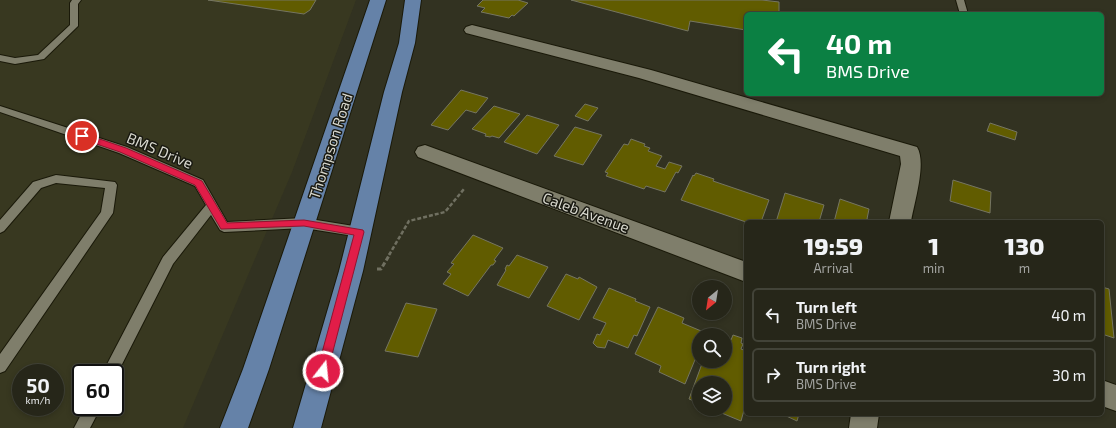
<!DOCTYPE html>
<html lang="en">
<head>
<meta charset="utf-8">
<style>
  :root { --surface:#262619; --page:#323226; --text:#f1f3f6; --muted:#a4a5a2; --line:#424338 }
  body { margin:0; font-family:"Exo 2",sans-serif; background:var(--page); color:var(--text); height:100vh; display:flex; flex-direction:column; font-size:15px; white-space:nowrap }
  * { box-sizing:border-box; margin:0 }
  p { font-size:13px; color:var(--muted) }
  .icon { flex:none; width:22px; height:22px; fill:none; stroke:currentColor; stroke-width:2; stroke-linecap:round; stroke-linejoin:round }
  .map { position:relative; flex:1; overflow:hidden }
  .details { position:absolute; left:744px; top:220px; width:360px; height:196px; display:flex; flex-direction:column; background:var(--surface); border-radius:6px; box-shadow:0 2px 6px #0003,0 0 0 1px var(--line) }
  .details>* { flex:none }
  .hud { position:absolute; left:744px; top:12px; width:360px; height:84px; border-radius:6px; box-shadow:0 2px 6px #0003,0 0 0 1px var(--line); background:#0b8043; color:#fff; overflow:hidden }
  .needle { width:26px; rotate:210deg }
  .controls { position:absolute; left:692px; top:280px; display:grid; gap:8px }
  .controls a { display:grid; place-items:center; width:40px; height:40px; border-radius:50%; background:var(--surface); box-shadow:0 2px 6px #0003,0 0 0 1px var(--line); font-size:20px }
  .speed { position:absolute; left:12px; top:364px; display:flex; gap:8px; font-size:20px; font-weight:700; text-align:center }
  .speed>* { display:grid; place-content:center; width:52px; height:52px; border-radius:50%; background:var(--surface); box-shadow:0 2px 6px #0003,0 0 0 1px var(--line); line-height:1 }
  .speed small { font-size:10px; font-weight:400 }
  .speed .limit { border:2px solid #111; border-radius:6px; background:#fff; color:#111 }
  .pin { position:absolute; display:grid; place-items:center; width:34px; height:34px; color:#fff; margin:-17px; border:2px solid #fff; border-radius:50%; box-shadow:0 1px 4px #0007 }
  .me { position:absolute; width:44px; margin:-22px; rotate:16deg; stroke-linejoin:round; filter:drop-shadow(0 0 3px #0008) }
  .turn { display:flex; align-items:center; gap:14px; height:84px; padding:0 16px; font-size:18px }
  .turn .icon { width:52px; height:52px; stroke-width:2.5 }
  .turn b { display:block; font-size:28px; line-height:34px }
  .eta { display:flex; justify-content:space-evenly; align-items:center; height:68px; text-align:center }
  .eta b { font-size:24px; font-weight:800; line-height:28px }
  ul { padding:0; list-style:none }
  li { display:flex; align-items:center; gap:12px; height:54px; margin:0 8px 6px; padding:0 8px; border:2px solid var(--line); border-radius:6px }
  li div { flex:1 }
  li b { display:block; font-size:15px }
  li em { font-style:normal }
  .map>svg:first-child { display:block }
  .built { fill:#383820; fill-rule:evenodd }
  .building { fill:#615c00; stroke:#757562 }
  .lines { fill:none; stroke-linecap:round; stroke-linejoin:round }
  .service-casing { stroke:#1a1909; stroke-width:2 }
  .minor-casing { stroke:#1a1909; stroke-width:2 }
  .primary-casing { stroke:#1a1909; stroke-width:2 }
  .path-far1 { stroke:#707061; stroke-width:2.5; stroke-dasharray:4 2; stroke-linecap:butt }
  .path { stroke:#707061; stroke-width:3; stroke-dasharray:4.5 2.5; stroke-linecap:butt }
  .service { fill:#7f7e6b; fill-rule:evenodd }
  .minor { fill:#7f7e6b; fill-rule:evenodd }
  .primary { fill:#6582a8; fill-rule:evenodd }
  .route { fill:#e11d48; stroke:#92132f }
  .labels { text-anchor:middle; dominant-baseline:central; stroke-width:3; stroke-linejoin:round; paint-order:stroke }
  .street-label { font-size:15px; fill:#d8d8ce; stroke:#191911 }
</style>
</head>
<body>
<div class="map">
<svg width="1116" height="428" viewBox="0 0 1116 428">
  <rect width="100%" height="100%" fill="#323221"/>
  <!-- built -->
  <path class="built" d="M 0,0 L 356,0 L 292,172 L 183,428 L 0,428 ZM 21,373 L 55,373 L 55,407 L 21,407 ZM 81,373 L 115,373 L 115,407 L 81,407 Z"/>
  <!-- building -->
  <g class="building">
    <polygon points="208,0 316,0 310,10 304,14"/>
    <polygon points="483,0 518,0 528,3 514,16 512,15 509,18 481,12 485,8 477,6"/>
    <polygon points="571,0 762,0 779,2 779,14 746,14 746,30 690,21 688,31"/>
    <polygon points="461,90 488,98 476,113 466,110 448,130 431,125"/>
    <polygon points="585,104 598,108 588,121 575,116"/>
    <polygon points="494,106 520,114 499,138 492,136 490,137 485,136 486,134 472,129"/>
    <polygon points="527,115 559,125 537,154 504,142"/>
    <polygon points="990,123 1017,132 1015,140 987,131"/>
    <polygon points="575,127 602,135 583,165 554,156"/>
    <polygon points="631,139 645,144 644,146 650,148 648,151 662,156 656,166 665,169 669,162 682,166 678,173 676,172 665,192 646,186 644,189 606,176 608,173 605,172 624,144 628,145"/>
    <polygon points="696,173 714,179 713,181 769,200 761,222 746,222 681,200 693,175 694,176"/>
    <polygon points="953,180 991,192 990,213 950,201"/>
    <polygon points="785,193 824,205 819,222 776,222"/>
    <polygon points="840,199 869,209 867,219 876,222 834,222"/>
    <polygon points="473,235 503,248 494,260 496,261 493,265 491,265 468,296 443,284 451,274 447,272 454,264 451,263"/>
    <polygon points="517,255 548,267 529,298 497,285 506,270 505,269 507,265 509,266"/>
    <polygon points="566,274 578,279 579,277 597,287 579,320 547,306"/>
    <polygon points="1102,287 1109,289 1114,338 1102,334"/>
    <polygon points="609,288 636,299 635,301 650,307 637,336 634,335 628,348 608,340 605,348 597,347 593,343 597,334 600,335 606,323 593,318"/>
    <polygon points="406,303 437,309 418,357 385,351"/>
    <polygon points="658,307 684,318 682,323 706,333 705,335 699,335 699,350 685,384 659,372 661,366 635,354"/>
    <polygon points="733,335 742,338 741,343 743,344 741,349 746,351 746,403 741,421 712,409 725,409 725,383 699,383 699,403 689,399 703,361 725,361 725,343 727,343 728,339 731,340"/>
    <polygon points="782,414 799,414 797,421"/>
  </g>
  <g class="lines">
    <defs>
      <g id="service">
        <polygon points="72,0 81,0 78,4 78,26 44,59 15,64 0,61 0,55 15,58 38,55 70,25 70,3"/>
        <polygon points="956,0 964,0 968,14 960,14"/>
        <polygon points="0,106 127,147 203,180 227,222 304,218 360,227 364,229 366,232 364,235 360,237 304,228 224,232 220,230 211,215 173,264 115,378 115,373 103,373 105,368 163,257 206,205 195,186 119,153 0,112"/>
        <polygon points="56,175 115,182 117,185 113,213 5,371 0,373 0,354 101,212 105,188 56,183 41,188 4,231 0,233 0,220 33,182"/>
        <polygon points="85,407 101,407 90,428 74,428"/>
      </g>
      <g id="minor">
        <path d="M 472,25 L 651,70 L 917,147 C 927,163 914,203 911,222 L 889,222 L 901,164 L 900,156 L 639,78 L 466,33 L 464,30 L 466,27 Z"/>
        <polygon points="425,145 746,262 746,282 418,157 415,152 418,147"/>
        <polygon points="1102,380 1116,385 1116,411 1102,406"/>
        <polygon points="851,414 879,414 877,428 849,428"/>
      </g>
      <g id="primary">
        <polygon points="370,0 386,0 269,369 248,428 220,428 243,369"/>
        <polygon points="405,0 421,0 415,43 402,92 363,271 321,428 293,428 339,271 384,92 399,43"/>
      </g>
    </defs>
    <!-- service casing -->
    <use href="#service" class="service-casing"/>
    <!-- minor casing -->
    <use href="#minor" class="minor-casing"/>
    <!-- primary casing -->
    <use href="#primary" class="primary-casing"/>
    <!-- path-far1 -->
    <polyline class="path-far1" points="389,255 409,221 445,212 464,189"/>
    <!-- path -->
    <polyline class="path" points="377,269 381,269 390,254"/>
    <!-- service -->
    <use href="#service" class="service"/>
    <!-- minor -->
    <use href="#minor" class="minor"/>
    <!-- primary -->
    <use href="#primary" class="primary"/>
  </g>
  <!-- route -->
  <polygon class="route" points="79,134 85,134 126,148 202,181 227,223 304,220 363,230 364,232 327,374 323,376 319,374 317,371 354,235 304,226 221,229 195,185 120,152 79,138"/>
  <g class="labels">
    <!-- street labels -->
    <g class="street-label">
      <text transform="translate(330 146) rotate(-72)">Thompson Road</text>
      <text transform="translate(160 150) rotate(23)">BMS Drive</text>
      <text transform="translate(586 212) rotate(20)">Caleb Avenue</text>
    </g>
  </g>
</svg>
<div class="controls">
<a><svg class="needle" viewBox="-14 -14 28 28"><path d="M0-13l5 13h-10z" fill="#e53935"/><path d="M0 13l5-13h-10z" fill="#a4a5a2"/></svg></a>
<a><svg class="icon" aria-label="search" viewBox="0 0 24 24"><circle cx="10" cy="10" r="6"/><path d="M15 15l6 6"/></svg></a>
<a><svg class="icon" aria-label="layers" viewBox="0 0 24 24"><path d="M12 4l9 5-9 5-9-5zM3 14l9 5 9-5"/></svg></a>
</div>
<div class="speed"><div>50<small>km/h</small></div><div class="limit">60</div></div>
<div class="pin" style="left:82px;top:136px;background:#d93025"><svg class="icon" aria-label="arrive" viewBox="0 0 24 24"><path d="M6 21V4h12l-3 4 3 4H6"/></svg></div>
<svg class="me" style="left:323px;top:371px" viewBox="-20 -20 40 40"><circle r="17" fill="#e11d48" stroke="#fff" stroke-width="3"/><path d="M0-11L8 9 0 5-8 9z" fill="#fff"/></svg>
<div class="hud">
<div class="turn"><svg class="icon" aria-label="left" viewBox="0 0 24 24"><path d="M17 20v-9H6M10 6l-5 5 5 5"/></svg><div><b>40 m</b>BMS Drive</div></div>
</div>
<section class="details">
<div class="eta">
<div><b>19:59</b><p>Arrival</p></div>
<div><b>1</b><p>min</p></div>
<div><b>130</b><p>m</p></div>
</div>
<ul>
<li><svg class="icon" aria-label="left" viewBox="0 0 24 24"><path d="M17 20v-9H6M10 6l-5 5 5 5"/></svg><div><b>Turn left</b><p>BMS Drive</p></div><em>40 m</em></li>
<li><svg class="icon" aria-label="right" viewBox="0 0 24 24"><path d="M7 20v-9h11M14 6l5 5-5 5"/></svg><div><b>Turn right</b><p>BMS Drive</p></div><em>30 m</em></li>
</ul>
</section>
</div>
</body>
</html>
